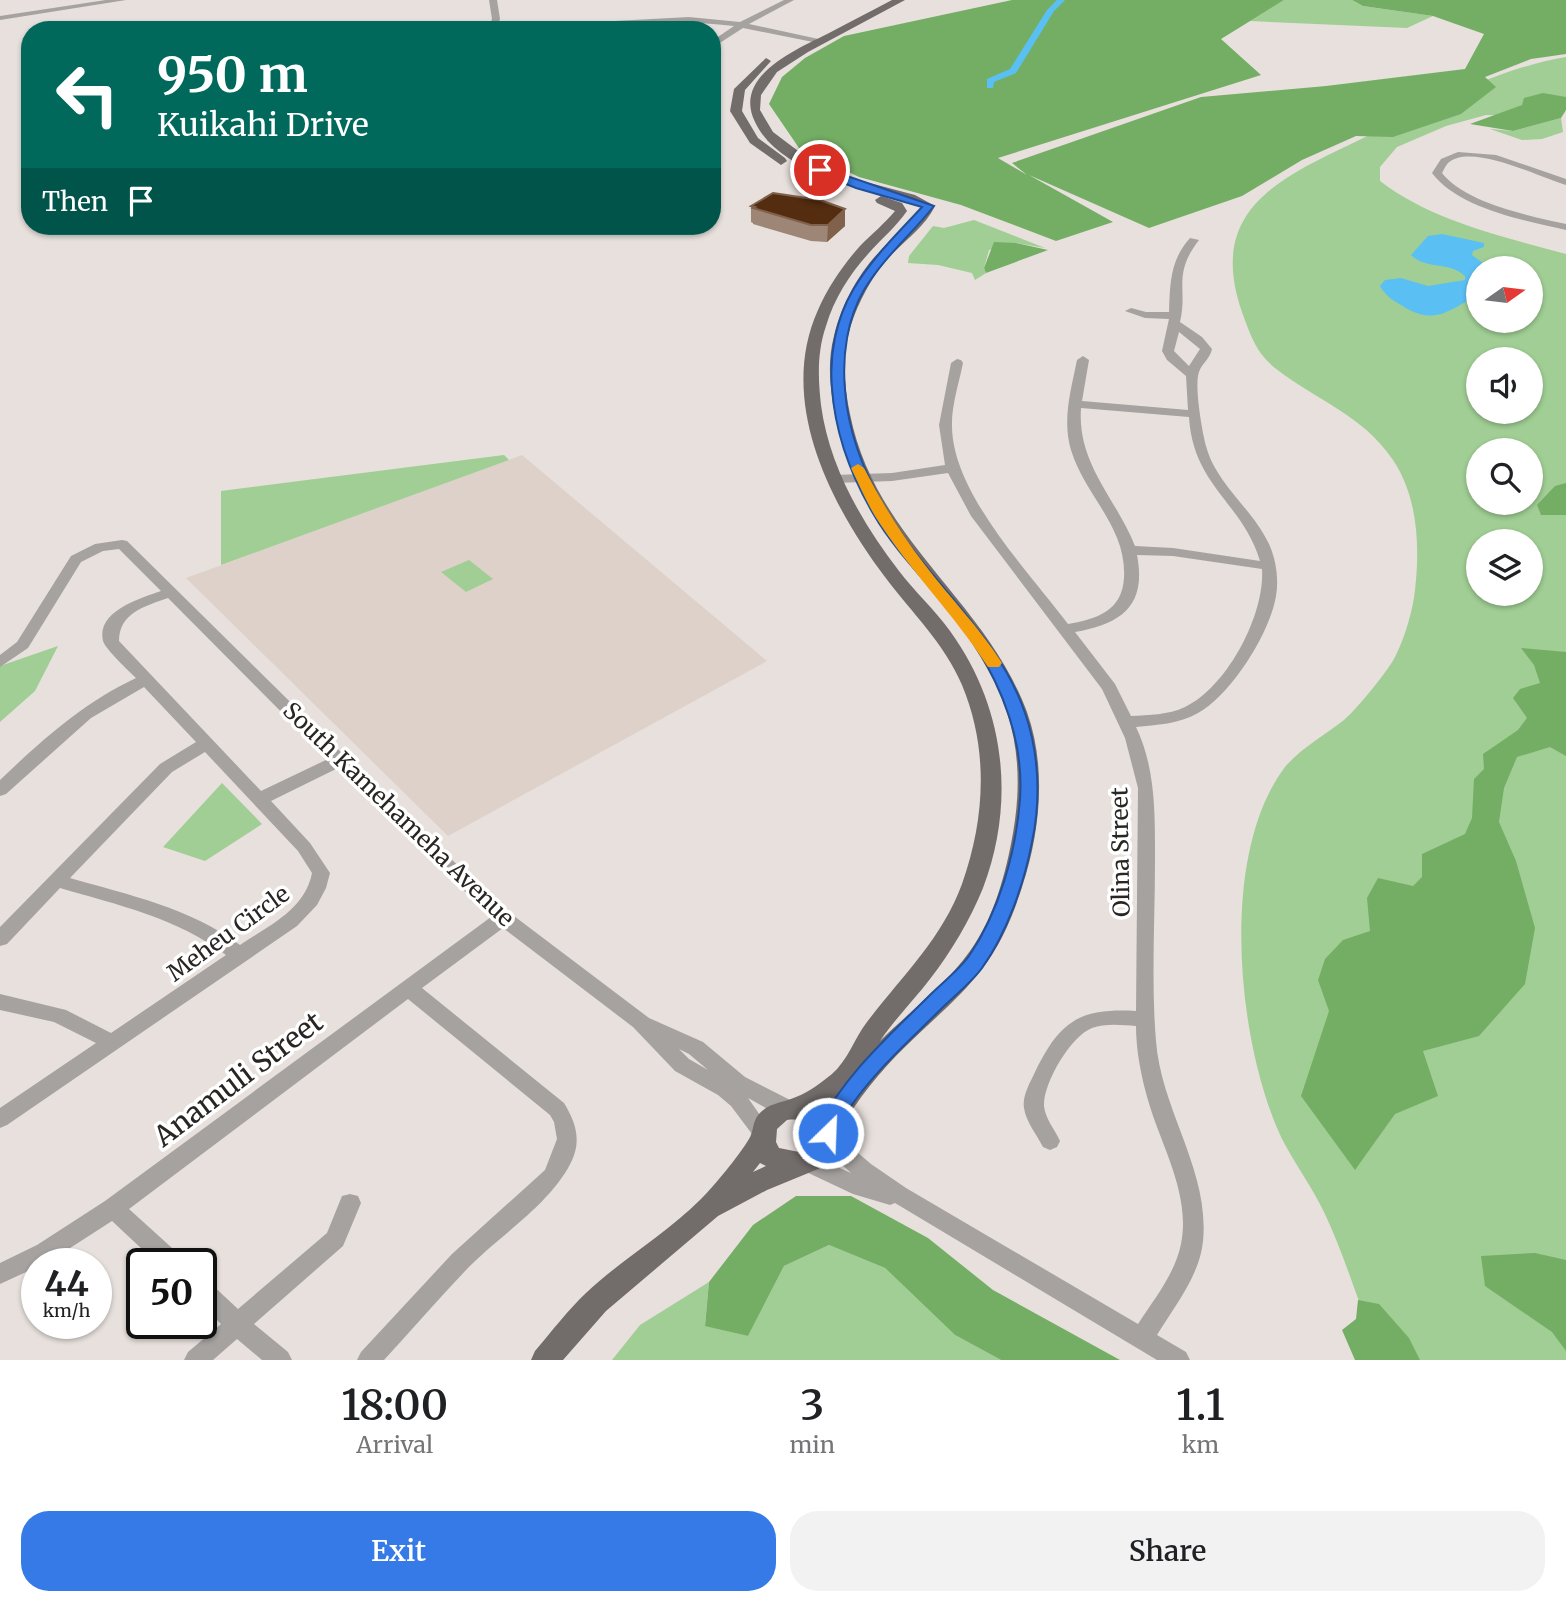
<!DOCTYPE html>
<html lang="en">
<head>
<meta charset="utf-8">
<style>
  :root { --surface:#fff; --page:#f2f2f2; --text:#202124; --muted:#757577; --accent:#357ae7 }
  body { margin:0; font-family:Merriweather,serif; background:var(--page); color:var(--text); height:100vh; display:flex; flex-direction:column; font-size:26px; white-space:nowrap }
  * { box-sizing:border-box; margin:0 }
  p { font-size:23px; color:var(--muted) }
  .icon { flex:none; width:38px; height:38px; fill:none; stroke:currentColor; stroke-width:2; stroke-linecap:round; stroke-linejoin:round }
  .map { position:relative; height:1360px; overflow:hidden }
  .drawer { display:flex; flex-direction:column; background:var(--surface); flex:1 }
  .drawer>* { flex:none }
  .banner { position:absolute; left:21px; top:21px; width:700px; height:214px; border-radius:28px; box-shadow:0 2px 5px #0004; background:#00695c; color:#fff; overflow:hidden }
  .needle { width:46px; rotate:76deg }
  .tools { position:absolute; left:1466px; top:256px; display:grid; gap:14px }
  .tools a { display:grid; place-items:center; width:77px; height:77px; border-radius:50%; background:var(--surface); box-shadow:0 2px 5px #0004; font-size:35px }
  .speed { position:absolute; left:21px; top:1248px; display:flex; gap:14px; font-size:35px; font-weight:700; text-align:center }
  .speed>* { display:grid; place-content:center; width:91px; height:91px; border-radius:50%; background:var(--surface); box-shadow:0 2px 5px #0004; line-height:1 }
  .speed small { font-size:18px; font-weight:400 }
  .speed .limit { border:4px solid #111; border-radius:10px; background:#fff; color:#111 }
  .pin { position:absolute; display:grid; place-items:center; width:60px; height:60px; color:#fff; margin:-30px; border:4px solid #fff; border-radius:50%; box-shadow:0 2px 7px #0007 }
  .me { position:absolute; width:77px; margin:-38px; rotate:24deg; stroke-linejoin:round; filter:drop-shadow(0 0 5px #0008) }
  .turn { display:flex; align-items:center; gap:24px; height:147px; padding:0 21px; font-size:32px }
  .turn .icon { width:91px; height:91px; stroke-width:2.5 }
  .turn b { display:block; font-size:49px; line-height:60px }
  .then { display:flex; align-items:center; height:66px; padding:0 21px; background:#0003; gap:14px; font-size:26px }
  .eta { display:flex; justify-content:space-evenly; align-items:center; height:119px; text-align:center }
  .eta b { font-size:42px; font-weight:600; line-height:49px }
  .button { display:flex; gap:14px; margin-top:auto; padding:14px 21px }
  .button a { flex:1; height:80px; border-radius:28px; background:var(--accent); color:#fff; font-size:28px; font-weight:600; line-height:80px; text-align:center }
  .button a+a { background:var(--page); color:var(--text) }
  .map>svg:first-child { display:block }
  .built { fill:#ded1c9 }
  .green { fill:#a0ce94; fill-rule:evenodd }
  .forest { fill:#74ae64 }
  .water { fill:#5ac0f4 }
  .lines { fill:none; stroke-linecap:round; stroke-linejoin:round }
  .canal { fill:#5ac0f4; fill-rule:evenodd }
  .minor { fill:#a5a2a0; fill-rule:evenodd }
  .major { fill:#726c6a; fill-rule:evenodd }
  .wall { fill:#9e8676 }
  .shaded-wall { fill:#80624c }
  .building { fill:#542c0f; stroke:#80624c; stroke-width:2 }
  .route { fill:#357ae7; stroke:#224f96; stroke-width:2 }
  .slow { fill:#f59e0b }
  .labels { text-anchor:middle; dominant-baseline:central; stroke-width:7; stroke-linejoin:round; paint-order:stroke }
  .street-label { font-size:23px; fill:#282624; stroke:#fff }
  .near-street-label { font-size:28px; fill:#282624; stroke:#fff }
</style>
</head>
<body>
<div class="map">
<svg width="1566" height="1360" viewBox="0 0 1566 1360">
  <rect width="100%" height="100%" fill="#e7e0dc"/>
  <!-- built -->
  <polygon class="built" points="522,455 767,661 448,836 186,578"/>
  <!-- green -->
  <g class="green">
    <polygon points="1284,0 1352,0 1363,6 1433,16 1407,28 1250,21"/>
    <path d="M 1566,57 L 1566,100 L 1521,116 L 1486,115 L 1446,126 L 1397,147 L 1380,167 L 1380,181 C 1432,221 1504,237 1566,254 L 1566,1360 L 1383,1360 C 1360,1312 1347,1260 1324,1212 C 1312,1187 1295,1164 1282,1139 C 1237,1044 1218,855 1285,767 C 1300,749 1325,735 1344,720 C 1357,709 1389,670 1396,655 C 1405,637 1413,610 1415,590 C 1420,547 1418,497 1393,460 C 1362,414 1317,401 1275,368 C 1256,353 1250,334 1242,312 C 1208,214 1273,181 1349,145 C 1419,112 1489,70 1566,57 ZM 1479,268 L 1531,268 L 1531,320 L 1479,320 ZM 1479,359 L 1531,359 L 1531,411 L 1479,411 ZM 1479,450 L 1531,450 L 1531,502 L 1479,502 ZM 1479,541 L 1531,541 L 1531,593 L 1479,593 Z"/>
    <polygon points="1561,118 1563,132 1542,139 1522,140 1490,129 1513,131"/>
    <polygon points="974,220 1045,248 1016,243 989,250 984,268 986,273 975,280 972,273 938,265 908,263 909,256 933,226 944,228"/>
    <polygon points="504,455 509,460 221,565 221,491"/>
    <polygon points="469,560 493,579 466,592 441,572"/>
    <polygon points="58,646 35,691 0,722 0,666"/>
    <polygon points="222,783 262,824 205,861 163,847"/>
    <polygon points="829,1245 885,1268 955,1335 1001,1360 612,1360 640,1325 709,1282 705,1325 748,1336 784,1266"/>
  </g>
  <!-- forest -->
  <g class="forest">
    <polygon points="1012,0 1284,0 1221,39 1261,75 998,158 1027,175 1012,163 1201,97 1326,86 1465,69 1484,34 1433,16 1363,6 1352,0 1566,0 1566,54 1531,59 1485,77 1496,87 1461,114 1393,137 1356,136 1302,160 1242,196 1149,228 1029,175 1113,222 1056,241 961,205 859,177 799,148 769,104 782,77 805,58 844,36"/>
    <polygon points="1543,93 1566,97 1566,110 1561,118 1513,131 1470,124 1522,105 1524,98"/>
    <polygon points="994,242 1016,243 1048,250 986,273 984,268"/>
    <polygon points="1566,483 1566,515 1541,515 1537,505 1555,486"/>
    <polygon points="1521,648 1566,652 1566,756 1550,747 1517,757 1504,788 1499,822 1516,861 1535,928 1525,984 1479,1036 1423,1051 1438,1096 1395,1114 1355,1170 1301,1096 1329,1011 1318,980 1325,959 1343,940 1370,931 1367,898 1378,878 1413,886 1422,877 1422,854 1465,834 1472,818 1474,779 1484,769 1483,754 1518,730 1527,718 1513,698 1520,689 1540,683 1534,665"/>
    <polygon points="796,1196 851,1196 928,1238 993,1290 1120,1360 1001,1360 955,1335 885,1268 829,1245 784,1266 748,1336 705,1326 709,1282 753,1225"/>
    <polygon points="1535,1253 1566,1260 1566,1351 1552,1332 1485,1286 1481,1256"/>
    <polygon points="1358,1300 1379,1304 1409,1338 1420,1360 1355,1360 1342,1330 1356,1319"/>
  </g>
  <!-- water -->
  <path class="water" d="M 1442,234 L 1484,243 L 1484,247 L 1473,251 L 1472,255 L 1490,268 L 1479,268 L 1479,295 C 1448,310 1435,327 1401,305 C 1392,300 1385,295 1380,286 L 1385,280 L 1401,278 L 1428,286 L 1465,280 L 1465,276 C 1449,261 1426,270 1411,255 L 1428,236 Z"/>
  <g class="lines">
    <!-- canal -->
    <polygon class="canal" points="1057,0 1065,0 1054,11 1016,73 994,82 993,88 987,88 987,79 1010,69 1047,10"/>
    <!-- minor -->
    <g class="minor">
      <polygon points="106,0 126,0 0,20 0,16"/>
      <polygon points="489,0 497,0 500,19 496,30 488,30 492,19"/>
      <path d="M 784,0 L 794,0 L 749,24 L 823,40 L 823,44 L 743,28 L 712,48 L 712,41 L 734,26 C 656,16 576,30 497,30 L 501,27 L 689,17 L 740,22 Z"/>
      <path d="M 1458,152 L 1496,155 L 1566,179 L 1566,185 C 1541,178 1471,142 1448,163 C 1445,166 1444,170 1442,173 C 1465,203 1530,216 1566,224 L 1566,230 C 1525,221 1458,208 1432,173 L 1441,159 Z"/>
      <path d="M 1190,238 L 1199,240 C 1172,275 1188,288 1180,322 L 1202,337 L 1212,349 C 1210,359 1202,363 1199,372 C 1194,385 1202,431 1206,446 C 1216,484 1252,508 1269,544 C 1276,560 1279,579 1276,596 C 1270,633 1231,695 1198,713 C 1179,724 1156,725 1136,727 C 1156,769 1155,815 1155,861 C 1155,921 1151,982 1156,1041 C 1161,1110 1210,1171 1203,1241 C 1200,1275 1174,1307 1157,1335 L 1186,1352 L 1190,1360 L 1157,1360 L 895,1203 L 890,1205 L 853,1194 L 800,1169 L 796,1163 L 800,1157 L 807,1154 L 851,1173 L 822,1146 L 819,1140 L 822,1134 L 829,1131 L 836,1134 L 871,1164 L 906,1188 L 1138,1324 C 1154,1299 1175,1274 1181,1244 C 1191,1194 1161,1146 1148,1100 C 1141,1076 1136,1050 1136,1026 C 1123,1025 1105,1023 1092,1028 C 1071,1036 1043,1083 1044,1106 C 1045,1118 1055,1130 1060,1141 L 1057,1147 L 1050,1150 L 1043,1147 C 1037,1135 1026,1122 1024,1108 C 1022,1096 1030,1083 1035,1072 C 1060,1021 1079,1008 1136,1011 L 1138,788 L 1125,738 L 1102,689 L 971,516 L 948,473 L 892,481 L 834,483 L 827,479 L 834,475 L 892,473 L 945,465 L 939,425 L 951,363 L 957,359 L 961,360 L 963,363 C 959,383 951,407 952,427 C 953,494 1029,572 1068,624 C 1097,619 1122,611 1124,578 C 1127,527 1085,496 1071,450 C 1062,420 1071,390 1077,360 L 1083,356 L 1089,360 L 1082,401 L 1188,410 L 1186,376 L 1167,360 L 1162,351 L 1169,319 L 1145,318 L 1125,311 L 1131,308 L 1146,312 L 1169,312 C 1170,284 1170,260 1190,238 ZM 1179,332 L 1200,349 L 1189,366 L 1174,351 ZM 1081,408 L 1189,417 C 1193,486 1243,503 1260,561 L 1173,548 L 1135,546 C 1116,498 1077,464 1081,408 ZM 1137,555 L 1173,556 L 1262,569 C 1265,615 1227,687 1185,707 C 1168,715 1149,715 1131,716 L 1115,684 L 1075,632 C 1121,624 1147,606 1137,555 Z"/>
      <path d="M 122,540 L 127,541 L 427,837 L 510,913 L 649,1018 L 703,1042 L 745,1077 L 796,1103 L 799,1109 L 796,1115 C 781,1120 762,1105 748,1098 L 772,1132 L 769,1138 L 762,1141 L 755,1138 L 731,1106 L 718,1095 L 675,1071 L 633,1027 L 503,928 L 422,988 L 564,1103 C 575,1121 581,1138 573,1158 C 554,1202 500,1235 467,1269 C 438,1299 412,1330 384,1360 L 357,1360 L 361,1352 L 452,1254 L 545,1170 L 557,1139 L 554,1122 L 550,1115 L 408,999 L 129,1209 L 182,1257 L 185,1264 L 158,1264 L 112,1221 L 53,1259 L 37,1264 L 37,1267 L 0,1284 L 0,1263 L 37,1245 L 105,1201 L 491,917 L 338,768 L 271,801 L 310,843 L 330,873 L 326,888 L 317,905 L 297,926 L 7,1125 L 0,1128 L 0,1108 L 96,1043 L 54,1022 L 0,1010 L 0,994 L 66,1010 L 111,1033 L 226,955 C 177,918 118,905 60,888 L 7,944 L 0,946 L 0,927 L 160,764 L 196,742 L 144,687 L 91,718 L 6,794 L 0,796 L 0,780 C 42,740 83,703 136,678 C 129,671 106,650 103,641 C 96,611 141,598 161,591 L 119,549 L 103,551 L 81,562 L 28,648 L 0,667 L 0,655 L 17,642 L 71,556 L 95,544 ZM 168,598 L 328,759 L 261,791 L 119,641 C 119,613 145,606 168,598 ZM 205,752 L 298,851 L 312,873 C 305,910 268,926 240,945 C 190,908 129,895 70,878 L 172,772 ZM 679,1049 L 689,1054 L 708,1070 L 689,1059 Z"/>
      <polygon points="350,1194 358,1196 361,1203 343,1246 254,1324 288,1352 292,1360 262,1360 237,1339 213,1360 184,1360 188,1352 221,1324 201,1304 201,1279 209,1282 238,1309 327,1233 342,1196"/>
    </g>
    <!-- major -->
    <g class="major">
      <path d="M 892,0 L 905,0 L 808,52 L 777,72 L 761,95 L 760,110 L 773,132 L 810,160 L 851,178 L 915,195 L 935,206 C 925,226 908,238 892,254 C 873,274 858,302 850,328 C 842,356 844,386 850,414 C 875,540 985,599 1027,712 C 1047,768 1040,833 1022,887 C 1013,916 1000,946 982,969 C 960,998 931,1021 906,1046 C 880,1071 857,1100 839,1131 L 842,1138 L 835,1158 L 823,1167 L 767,1190 L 718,1216 L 606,1311 L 563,1360 L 531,1360 L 535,1351 C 552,1331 568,1310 586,1293 C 622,1259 666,1234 701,1199 C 715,1185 738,1157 749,1139 C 754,1131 752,1122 759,1114 C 770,1102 783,1103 796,1097 C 809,1092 822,1082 832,1074 C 848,1060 854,1039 867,1022 C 901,977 942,939 962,884 C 985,819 989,750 962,685 C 944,643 912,613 885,577 C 830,504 777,401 818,310 C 828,287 843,265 860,246 C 872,234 884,224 895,211 L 877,203 L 875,200 L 881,196 L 902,203 L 907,211 C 896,227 881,239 868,254 C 849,275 834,299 826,326 C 817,352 818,379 821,405 C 829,466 862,523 899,571 C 915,592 935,610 950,631 C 1005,707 1016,801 983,888 C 970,920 951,952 930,979 C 914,1000 895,1019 880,1041 C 910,1011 945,986 970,951 C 994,918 1006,873 1013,833 C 1020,794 1020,751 1007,713 C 969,600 858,539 835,415 C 830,389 827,362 834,336 C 841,305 859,272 882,249 C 896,236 913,224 922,207 C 891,191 853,189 820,175 C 795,164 767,148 755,122 C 732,75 798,49 831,32 C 851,21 872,11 892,0 ZM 787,1120 C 803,1118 811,1123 817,1138 L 815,1144 L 799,1152 L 779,1148 L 776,1142 L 777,1129 ZM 760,1163 L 766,1166 L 753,1172 Z"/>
      <polygon points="766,58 771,61 745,90 742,111 758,138 785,158 787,161 781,165 750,143 730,111 734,89"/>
    </g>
  </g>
  <!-- wall -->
  <polygon class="wall" points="751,206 845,209 845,226 827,242 811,241 753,224 753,223 751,222"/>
  <!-- shaded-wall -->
  <polygon class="shaded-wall" points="845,209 845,226 827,242 828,225"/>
  <!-- building -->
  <polygon class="building" points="773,193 820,200 845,209 828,225 811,225 753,208 755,207 751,206"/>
  <!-- route -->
  <path class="route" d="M 816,168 L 824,168 L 934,206 C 911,235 883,258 864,290 C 847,319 842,356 845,390 C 850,457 886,518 928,569 C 965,614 1006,657 1025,713 C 1039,753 1041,800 1032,842 C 1024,884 1007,933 982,968 C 971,983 953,997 940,1010 C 909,1041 876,1070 851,1106 C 843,1117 841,1129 836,1140 L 828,1142 L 821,1140 L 817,1129 C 844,1075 889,1036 931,994 C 943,982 959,970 969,956 C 999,912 1016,852 1020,799 C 1024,743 1003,688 973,642 C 944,597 901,561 874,515 C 851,476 835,433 832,388 C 829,355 836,319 853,290 C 871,259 898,233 922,207 L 856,188 L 816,172 Z"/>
  <!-- slow -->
  <path class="slow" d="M 858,464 L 864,468 C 882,503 901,534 925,565 C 950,598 979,627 1002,663 L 999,667 L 988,667 C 954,614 909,570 875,516 C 866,501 859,484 851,468 Z"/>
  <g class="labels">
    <!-- street labels -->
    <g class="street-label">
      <text transform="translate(399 814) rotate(44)">South Kamehameha Avenue</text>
      <text transform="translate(1120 852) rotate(-91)">Olina Street</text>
      <text transform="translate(228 933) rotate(-36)">Meheu Circle</text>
    </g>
    <!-- near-street labels -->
    <g class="near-street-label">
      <text transform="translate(238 1079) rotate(-37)">Anamuli Street</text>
    </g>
  </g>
</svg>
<div class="tools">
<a><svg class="needle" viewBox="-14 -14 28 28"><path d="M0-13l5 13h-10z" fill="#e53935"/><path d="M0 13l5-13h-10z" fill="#757577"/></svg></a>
<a><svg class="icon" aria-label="sound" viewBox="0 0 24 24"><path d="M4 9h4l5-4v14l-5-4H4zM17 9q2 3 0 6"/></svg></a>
<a><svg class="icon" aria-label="search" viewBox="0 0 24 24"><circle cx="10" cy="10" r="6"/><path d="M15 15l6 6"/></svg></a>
<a><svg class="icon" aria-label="layers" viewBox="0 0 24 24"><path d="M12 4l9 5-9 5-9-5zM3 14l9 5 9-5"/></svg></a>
</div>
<div class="speed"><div>44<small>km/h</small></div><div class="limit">50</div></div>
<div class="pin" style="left:820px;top:170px;background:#d93025"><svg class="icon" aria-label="arrive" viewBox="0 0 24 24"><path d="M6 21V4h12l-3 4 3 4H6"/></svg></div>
<svg class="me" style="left:828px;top:1133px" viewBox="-20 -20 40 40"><circle r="17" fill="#357ae7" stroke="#fff" stroke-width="3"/><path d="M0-11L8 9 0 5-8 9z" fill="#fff"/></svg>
<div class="banner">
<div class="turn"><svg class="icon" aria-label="left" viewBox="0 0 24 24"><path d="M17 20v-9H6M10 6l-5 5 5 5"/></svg><div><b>950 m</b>Kuikahi Drive</div></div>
<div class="then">Then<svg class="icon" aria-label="arrive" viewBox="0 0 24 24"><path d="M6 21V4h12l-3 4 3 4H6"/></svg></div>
</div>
</div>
<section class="drawer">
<div class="eta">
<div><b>18:00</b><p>Arrival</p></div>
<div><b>3</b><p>min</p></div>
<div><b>1.1</b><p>km</p></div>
</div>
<div class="button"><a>Exit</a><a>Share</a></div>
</section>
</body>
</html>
